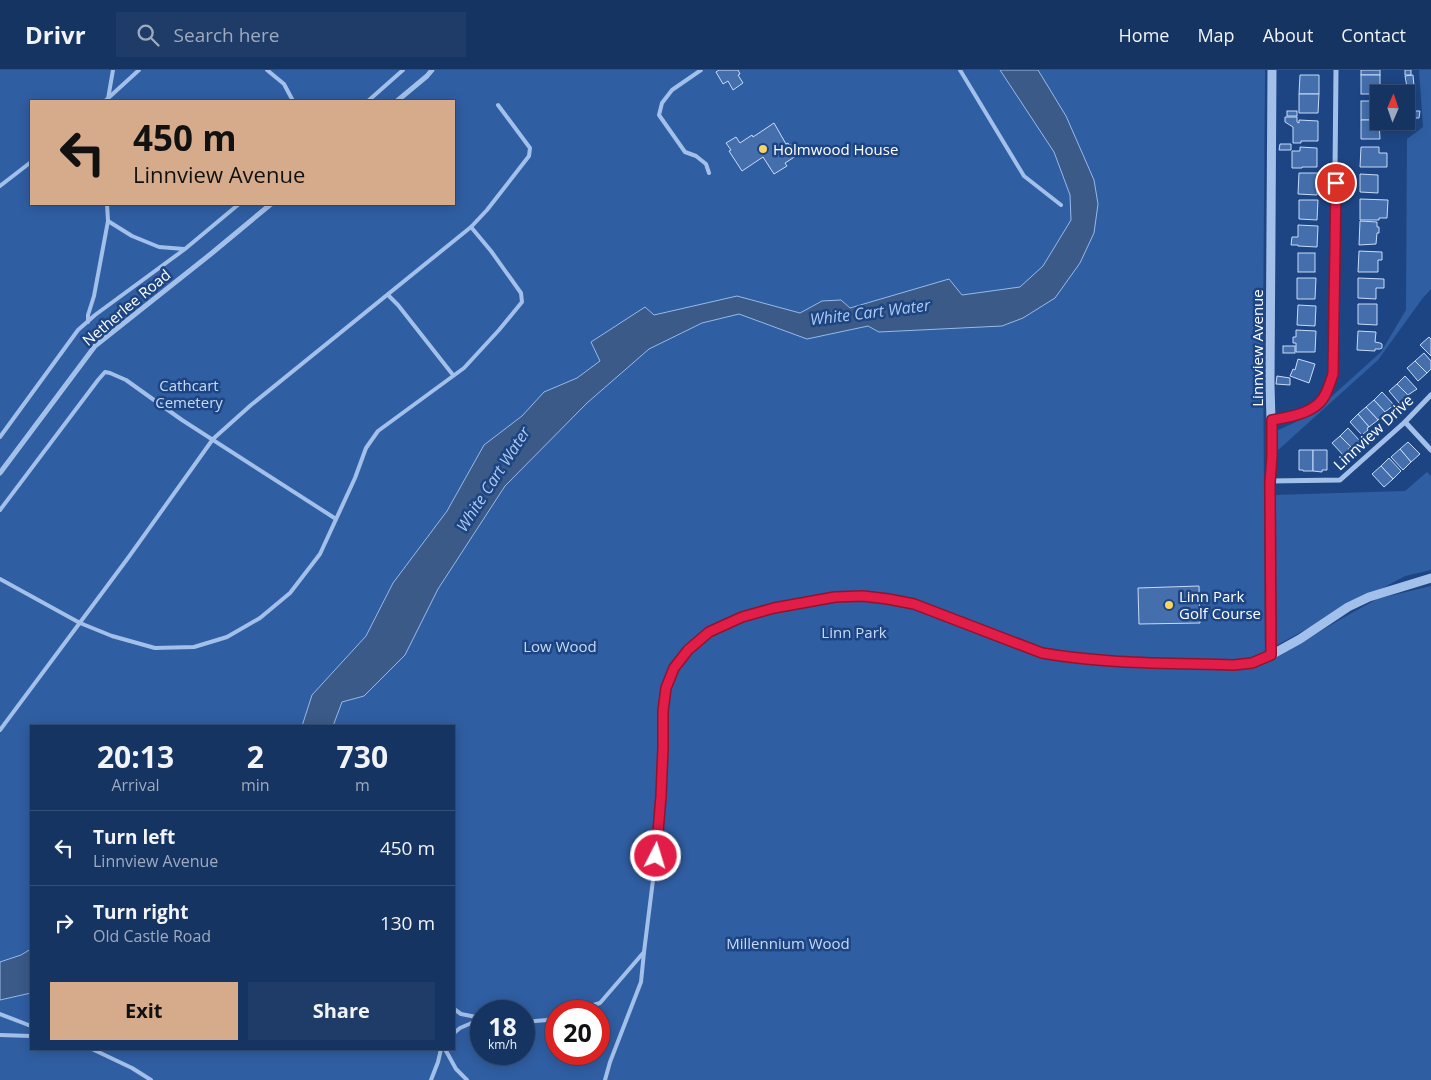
<!DOCTYPE html>
<html lang="en">
<head>
<meta charset="utf-8">
<style>
  :root { --surface:#163462; --page:#1f3c68; --text:#f1f3f6; --muted:#9eaabe; --line:#354f77; --accent:#d6ab8b }
  body { margin:0; font-family:"Open Sans",sans-serif; background:var(--page); color:var(--text); height:100vh; display:flex; flex-direction:column; font-size:19px; white-space:nowrap }
  * { box-sizing:border-box; margin:0 }
  p { font-size:16px; color:var(--muted) }
  .icon { flex:none; width:28px; height:28px; fill:none; stroke:currentColor; stroke-width:2; stroke-linecap:round; stroke-linejoin:round }
  .map { position:relative; flex:1; overflow:hidden }
  .details { position:absolute; left:30px; top:655px; width:425px; height:325px; display:flex; flex-direction:column; background:var(--surface); border-radius:0px; box-shadow:0 2px 12px #0003,0 0 0 1px var(--line) }
  .details>* { flex:none }
  .banner { position:absolute; left:30px; top:30px; width:425px; height:105px; border-radius:0px; box-shadow:0 2px 12px #0003,0 0 0 1px var(--line); background:#d6ab8b; color:#111; overflow:hidden }
  .needle { width:32px; rotate:2deg }
  .fabs { position:absolute; left:1370px; top:15px; display:grid; gap:10px }
  .fabs a { display:grid; place-items:center; width:45px; height:45px; border-radius:0px; background:var(--surface); box-shadow:0 2px 12px #0003,0 0 0 1px var(--line); font-size:25px }
  .speed { position:absolute; left:470px; top:930px; display:flex; gap:10px; font-size:25px; font-weight:700; text-align:center }
  .speed>* { display:grid; place-content:center; width:65px; height:65px; border-radius:50%; background:var(--surface); box-shadow:0 2px 12px #0003,0 0 0 1px var(--line); line-height:1 }
  .speed small { font-size:12px; font-weight:400 }
  .speed .limit { border:8px solid #d22; background:#fff; color:#111 }
  .pin { position:absolute; display:grid; place-items:center; width:42px; height:42px; color:#fff; margin:-21px; border:2px solid #fff; border-radius:50%; box-shadow:0 1px 5px #0007 }
  .me { position:absolute; width:55px; margin:-28px; rotate:5deg; stroke-linejoin:round; filter:drop-shadow(0 0 4px #0008) }
  .turn { display:flex; align-items:center; gap:18px; height:105px; padding:0 20px; font-size:22px }
  .turn .icon { width:65px; height:65px; stroke-width:2.5 }
  .turn b { display:block; font-size:35px; line-height:42px }
  .eta { display:flex; justify-content:space-evenly; align-items:center; height:85px; text-align:center }
  .eta b { font-size:30px; font-weight:700; line-height:35px }
  .button { display:flex; gap:10px; margin-top:auto; padding:10px 20px }
  .button a { flex:1; height:58px; border-radius:0px; background:var(--accent); color:#111; font-size:20px; font-weight:700; line-height:58px; text-align:center }
  .button a+a { background:var(--page); color:var(--text) }
  ul { padding:0; list-style:none }
  li { display:flex; align-items:center; gap:15px; height:75px; padding:0 20px; border-top:1px solid var(--line) }
  li div { flex:1 }
  li b { display:block; font-size:19px }
  li em { font-style:normal }
  header { display:flex; align-items:center; gap:30px; box-sizing:border-box; height:70px; padding:0 25px; background:var(--surface); border-bottom:1px solid var(--line) }
  header strong { font-size:24px }
  nav { display:flex; gap:28px; margin-inline-start:auto; font-size:18px }
  .search { width:350px; height:45px; background:var(--page); display:flex; align-items:center; gap:12px; box-sizing:border-box; padding:0 18px; border-radius:0px; color:var(--muted); font-size:19px }
  .map>svg:first-child { display:block }
  .green { fill:#305ea2; fill-rule:evenodd }
  .water { fill:#3b5a87; stroke:#96baec }
  .building { fill:#456fac; stroke:#c7dbf8 }
  .lines { fill:none; stroke-linecap:round; stroke-linejoin:round }
  .service { stroke:#a3c0ea; stroke-width:4 }
  .minor { stroke:#a3c0ea; stroke-width:5 }
  .tertiary { stroke:#a3c0ea; stroke-width:9 }
  .route-casing { stroke:#92132f; stroke-width:12 }
  .route { stroke:#e11d48; stroke-width:9 }
  .poi-dot { fill:#fad461; stroke:#1d4583; stroke-width:2 }
  .labels { text-anchor:middle; dominant-baseline:central; stroke-width:5; stroke-linejoin:round; paint-order:stroke }
  .poi-label { font-size:15px; fill:#fff; stroke:#1d4583; text-anchor:start }
  .street-label { font-size:15px; fill:#fff; stroke:#1d4583 }
  .park-label { font-size:15px; fill:#c7dbf8; stroke:#1d4583 }
  .water-label { font-size:16px; font-style:italic; fill:#aecaf2; stroke:#1d4583 }
</style>
</head>
<body>
<header>
<strong>Drivr</strong>
<div class="search"><svg class="icon" aria-label="search" viewBox="0 0 24 24"><circle cx="10" cy="10" r="6"/><path d="M15 15l6 6"/></svg>Search here</div>
<nav><a>Home</a><a>Map</a><a>About</a><a>Contact</a></nav>
</header>
<div class="map">
<svg width="1431" height="1010" viewBox="0 0 1431 1010">
  <rect width="100%" height="100%" fill="#1d4583"/>
  <!-- green -->
  <g class="green">
    <path d="M 0,0 L 1265,0 L 1263,261 L 1265,594 L 1341,549 L 1377,529 L 1431,516 L 1431,1010 L 0,1010 ZM 31,31 L 454,31 L 454,134 L 31,134 ZM 31,656 L 454,656 L 454,979 L 31,979 ZM 481,941 L 524,941 L 524,984 L 481,984 ZM 556,941 L 599,941 L 599,984 L 556,984 Z"/>
    <polygon points="1419,0 1431,0 1431,219 1422,229 1378,290 1277,381 1274,362 1311,345 1381,282 1406,240 1407,69 1423,57"/>
    <polygon points="1427,402 1431,406 1431,500 1405,506 1277,575 1275,425 1405,421"/>
  </g>
  <!-- water -->
  <g class="water">
    <polygon points="1000,0 1038,0 1066,46 1094,110 1098,134 1094,163 1080,193 1055,228 1023,248 1002,256 879,262 868,256 807,269 739,244 702,253 649,279 587,333 505,416 438,519 405,585 364,626 342,632 333,656 302,656 312,625 366,566 393,513 447,441 484,375 522,346 544,322 577,308 600,291 591,272 645,237 654,245 737,226 800,243 822,231 841,230 850,238 949,209 962,225 1020,217 1043,196 1071,150 1070,125 1054,82"/>
    <polygon points="31,879 31,923 0,930 0,892 21,885"/>
  </g>
  <!-- building -->
  <g class="building">
    <polygon points="719,0 738,0 740,4 738,5 743,13 733,20 728,11 723,14 716,2"/>
    <rect x="1361" y="0" width="19" height="5"/>
    <rect x="1405" y="0" width="6" height="5"/>
    <polygon points="1300,5 1319,5 1319,24 1299,24"/>
    <rect x="1361" y="5" width="19" height="19"/>
    <polygon points="1413,5 1414,16 1407,17 1405,6"/>
    <polygon points="1299,24 1319,24 1318,43 1299,43"/>
    <rect x="1361" y="31" width="18" height="19"/>
    <rect x="1287" y="41" width="10" height="5"/>
    <polygon points="1408,41 1420,41 1419,48 1408,48"/>
    <polygon points="1285,47 1297,47 1297,52 1299,53 1299,50 1318,51 1318,71 1301,71 1301,73 1293,73 1293,57 1285,52"/>
    <polygon points="1361,50 1379,50 1380,69 1361,69"/>
    <polygon points="774,53 786,74 788,73 789,75 795,76 796,81 794,83 796,86 785,93 787,96 774,104 763,87 742,101 729,81 731,80 726,73 736,67 740,73 752,65 753,67"/>
    <polygon points="1280,74 1291,74 1291,80 1279,80"/>
    <polygon points="1300,77 1317,78 1317,97 1302,97 1302,98 1292,98 1292,81 1300,81"/>
    <polygon points="1361,77 1379,77 1379,83 1387,83 1387,97 1360,97"/>
    <polygon points="1299,103 1318,103 1317,125 1298,124"/>
    <polygon points="1360,104 1378,105 1378,123 1360,122"/>
    <polygon points="1360,129 1388,130 1387,148 1379,148 1379,150 1360,150"/>
    <polygon points="1299,130 1318,130 1317,150 1299,149"/>
    <polygon points="1360,151 1377,152 1377,157 1379,157 1379,163 1377,163 1376,174 1359,175"/>
    <polygon points="1298,155 1318,156 1317,177 1298,176 1298,175 1291,175 1292,167 1298,167"/>
    <polygon points="1359,181 1382,182 1382,190 1378,190 1378,202 1358,202"/>
    <rect x="1298" y="183" width="17" height="19"/>
    <polygon points="1297,208 1316,208 1315,229 1297,229"/>
    <polygon points="1358,208 1384,209 1384,218 1376,218 1376,229 1358,228"/>
    <polygon points="1358,234 1377,234 1377,255 1358,254"/>
    <polygon points="1298,235 1316,236 1315,256 1297,255"/>
    <polygon points="1296,260 1316,261 1315,282 1296,282 1296,273 1293,273 1293,267 1296,267"/>
    <polygon points="1358,261 1376,262 1375,272 1380,273 1382,274 1382,278 1380,279 1375,279 1375,281 1357,280"/>
    <polygon points="1429,267 1431,269 1431,286 1420,275"/>
    <rect x="1283" y="276" width="12" height="7"/>
    <polygon points="1424,283 1431,291 1431,299 1427,303 1415,291"/>
    <polygon points="1298,289 1315,294 1309,313 1290,306 1293,299 1295,300"/>
    <polygon points="1415,291 1427,303 1418,311 1407,298"/>
    <polygon points="1277,306 1290,308 1290,315 1276,314"/>
    <polygon points="1405,306 1417,319 1408,325 1397,314"/>
    <polygon points="1397,314 1408,325 1405,327 1406,328 1400,334 1389,321"/>
    <polygon points="1382,322 1394,335 1385,342 1374,330"/>
    <polygon points="1374,330 1385,342 1378,350 1366,337"/>
    <polygon points="1366,337 1378,350 1369,357 1358,344"/>
    <polygon points="1358,344 1369,357 1367,358 1368,360 1362,365 1350,352"/>
    <polygon points="1348,358 1360,371 1351,377 1340,366"/>
    <polygon points="1340,366 1351,377 1348,379 1350,380 1344,386 1332,373"/>
    <polygon points="1408,372 1420,384 1411,392 1400,379"/>
    <polygon points="1400,379 1411,392 1403,400 1391,387"/>
    <polygon points="1299,380 1313,380 1313,401 1303,401 1303,400 1299,400"/>
    <polygon points="1313,380 1327,380 1327,400 1322,400 1322,402 1313,401"/>
    <polygon points="1389,388 1401,401 1393,409 1381,396"/>
    <polygon points="1381,396 1393,409 1384,417 1372,404"/>
    <polygon points="1199,516 1200,553 1139,554 1138,518"/>
  </g>
  <g class="lines">
    <!-- service -->
    <g class="service">
      <polyline points="267,0 284,14 293,31"/>
      <polyline points="701,0 672,20 662,33 659,45 685,82 696,86 706,94 709,103"/>
      <polyline points="960,0 1024,106 1061,135"/>
      <polyline points="108,29 113,0"/>
      <polyline points="105,31 139,0"/>
      <polyline points="368,31 403,0"/>
      <polyline points="0,116 31,92"/>
      <polyline points="108,151 132,166 159,177 184,179"/>
      <polyline points="388,225 398,235 453,305"/>
      <polyline points="88,252 88,245 94,226 108,151 107,134"/>
      <polyline points="0,367 78,260 95,245 185,179 239,134"/>
      <polyline points="0,440 98,310 105,302 110,303 126,310 182,350 336,449"/>
      <polyline points="0,509 80,553 112,566 155,578 194,577 227,567 260,548 290,523 320,484 355,408 366,378 378,361 464,298 499,260 522,232 521,223 491,181 471,157"/>
      <polyline points="0,660 128,488 213,369 251,335 471,157 487,140 529,86 530,78 498,35"/>
      <polyline points="454,939 461,944 481,948"/>
      <polyline points="574,941 600,933 644,882 656,786 661,726 663,678 663,641 666,618 674,598 688,580 709,562 742,547 774,538 835,527 863,526 889,529 914,534 1042,583 1065,587 1097,591 1234,595 1252,593 1271,585"/>
      <polyline points="0,944 31,956"/>
      <polyline points="524,952 547,950 556,947"/>
      <polyline points="454,963 460,958 481,949"/>
      <polyline points="0,965 31,966"/>
      <polyline points="92,979 132,998 151,1010"/>
      <polyline points="445,979 456,999 467,1010"/>
      <polyline points="431,1010 438,992 441,979"/>
      <polyline points="605,1010 610,992 641,912 644,882"/>
    </g>
    <!-- minor -->
    <g class="minor">
      <polyline points="397,31 427,6 432,0"/>
      <path d="M 1272,350 C 1290,348 1318,343 1326,323 C 1329,317 1331,310 1333,304 L 1336,0"/>
      <polyline points="1405,352 1431,380"/>
      <polyline points="0,403 95,276 212,183 271,134"/>
      <polyline points="1270,411 1340,410 1405,352 1431,325"/>
    </g>
    <!-- tertiary -->
    <polyline class="tertiary" points="1272,0 1270,315 1272,386 1270,411 1271,585 1300,569 1348,537 1369,527 1431,508"/>
  </g>
  <g class="lines">
    <defs>
      <path id="route" d="M 656,786 L 661,726 L 663,678 L 663,641 L 666,618 L 674,598 L 688,580 L 709,562 L 742,547 L 774,538 L 835,527 L 863,526 L 888,529 L 914,534 L 1042,583 C 1105,594 1170,593 1234,595 L 1252,593 L 1271,585 L 1270,412 L 1272,386 L 1272,350 C 1290,347 1318,343 1326,323 C 1329,317 1331,310 1333,304 L 1336,113"/>
    </defs>
    <!-- route casing -->
    <use href="#route" class="route-casing"/>
    <!-- route -->
    <use href="#route" class="route"/>
  </g>
  <!-- markers -->
  <g class="poi-dot">
    <circle cx="763" cy="79" r="5"/>
    <circle cx="1169" cy="535" r="5"/>
  </g>
  <g class="labels">
    <!-- poi labels -->
    <g class="poi-label">
      <text x="773" y="79">Holmwood House</text>
      <text x="1179" y="526">Linn Park<tspan x="1179" dy="17">Golf Course</tspan></text>
    </g>
    <!-- street labels -->
    <g class="street-label">
      <text transform="translate(126 237) rotate(-40)">Netherlee Road</text>
      <text transform="translate(1257 278) rotate(-90)">Linnview Avenue</text>
      <text transform="translate(1373 362) rotate(-43)">Linnview Drive</text>
    </g>
    <!-- park labels -->
    <g class="park-label">
      <text x="189" y="315">Cathcart<tspan x="189" dy="17">Cemetery</tspan></text>
      <text x="854" y="562">Linn Park</text>
      <text x="560" y="576">Low Wood</text>
      <text x="788" y="873">Millennium Wood</text>
    </g>
    <!-- water labels -->
    <g class="water-label">
      <text transform="translate(870 242) rotate(-7)">White Cart Water</text>
      <text transform="translate(493 409) rotate(-57)">White Cart Water</text>
    </g>
  </g>
</svg>
<div class="fabs">
<a><svg class="needle" viewBox="-14 -14 28 28"><path d="M0-13l5 13h-10z" fill="#e53935"/><path d="M0 13l5-13h-10z" fill="#9eaabe"/></svg></a>
</div>
<div class="speed"><div>18<small>km/h</small></div><div class="limit">20</div></div>
<div class="pin" style="left:1336px;top:113px;background:#d93025"><svg class="icon" aria-label="arrive" viewBox="0 0 24 24"><path d="M6 21V4h12l-3 4 3 4H6"/></svg></div>
<svg class="me" style="left:656px;top:786px" viewBox="-20 -20 40 40"><circle r="17" fill="#e11d48" stroke="#fff" stroke-width="3"/><path d="M0-11L8 9 0 5-8 9z" fill="#fff"/></svg>
<div class="banner">
<div class="turn"><svg class="icon" aria-label="left" viewBox="0 0 24 24"><path d="M17 20v-9H6M10 6l-5 5 5 5"/></svg><div><b>450 m</b>Linnview Avenue</div></div>
</div>
<section class="details">
<div class="eta">
<div><b>20:13</b><p>Arrival</p></div>
<div><b>2</b><p>min</p></div>
<div><b>730</b><p>m</p></div>
</div>
<ul>
<li><svg class="icon" aria-label="left" viewBox="0 0 24 24"><path d="M17 20v-9H6M10 6l-5 5 5 5"/></svg><div><b>Turn left</b><p>Linnview Avenue</p></div><em>450 m</em></li>
<li><svg class="icon" aria-label="right" viewBox="0 0 24 24"><path d="M7 20v-9h11M14 6l5 5-5 5"/></svg><div><b>Turn right</b><p>Old Castle Road</p></div><em>130 m</em></li>
</ul>
<div class="button"><a>Exit</a><a>Share</a></div>
</section>
</div>
</body>
</html>
